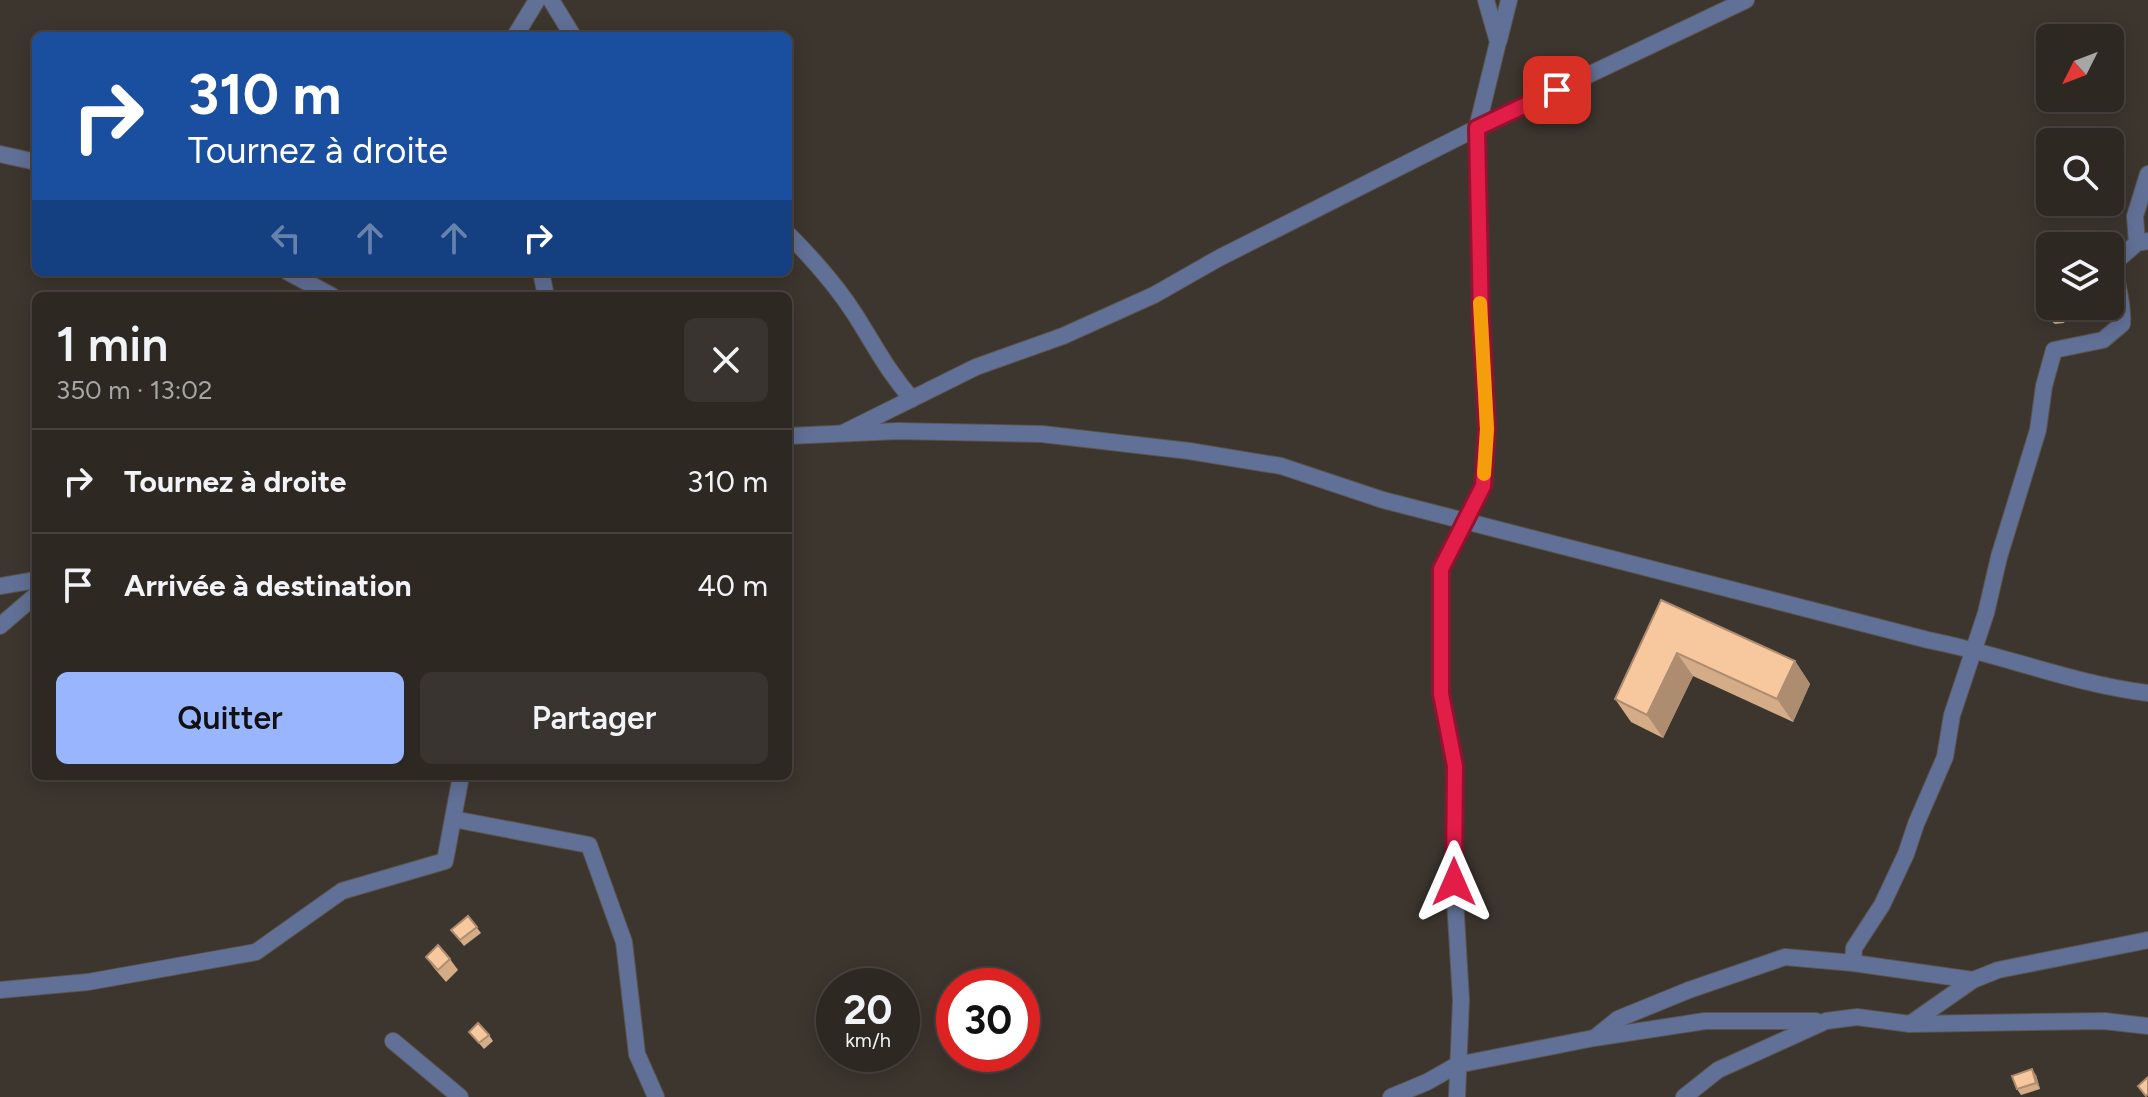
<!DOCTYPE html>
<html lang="fr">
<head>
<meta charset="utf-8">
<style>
  :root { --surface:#2e2823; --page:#3a3430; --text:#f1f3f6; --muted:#a7a6a6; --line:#494441; --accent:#99b5fd }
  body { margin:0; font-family:Figtree,sans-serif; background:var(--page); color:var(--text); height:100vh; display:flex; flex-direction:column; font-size:30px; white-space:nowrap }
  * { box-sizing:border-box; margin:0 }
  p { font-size:26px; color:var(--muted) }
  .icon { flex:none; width:44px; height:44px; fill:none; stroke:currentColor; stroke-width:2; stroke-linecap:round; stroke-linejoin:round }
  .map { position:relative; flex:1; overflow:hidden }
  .side { position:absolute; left:32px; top:292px; width:760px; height:488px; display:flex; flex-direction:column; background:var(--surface); border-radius:12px; box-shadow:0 4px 20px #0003,0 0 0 2px var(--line) }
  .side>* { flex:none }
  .top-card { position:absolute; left:32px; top:32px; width:760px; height:244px; border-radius:12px; box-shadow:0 4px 20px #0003,0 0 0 2px var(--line); background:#1a4fa0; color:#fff; overflow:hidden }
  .needle { width:52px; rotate:228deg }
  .fabs { position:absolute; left:2036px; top:24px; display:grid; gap:16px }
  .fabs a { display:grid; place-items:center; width:88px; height:88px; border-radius:12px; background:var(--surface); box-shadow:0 4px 20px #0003,0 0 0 2px var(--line); font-size:40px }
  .speed { position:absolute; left:816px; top:968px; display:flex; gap:16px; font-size:40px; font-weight:700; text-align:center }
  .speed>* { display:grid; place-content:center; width:104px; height:104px; border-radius:50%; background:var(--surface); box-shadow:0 4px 20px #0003,0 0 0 2px var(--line); line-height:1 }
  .speed small { font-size:20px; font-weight:400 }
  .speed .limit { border:12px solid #d22; background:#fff; color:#111 }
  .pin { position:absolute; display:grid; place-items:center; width:68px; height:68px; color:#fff; margin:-34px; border-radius:16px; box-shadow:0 4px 12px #0006 }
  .me { position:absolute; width:88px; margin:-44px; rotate:0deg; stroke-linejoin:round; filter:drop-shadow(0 0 6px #0008) }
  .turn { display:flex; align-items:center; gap:28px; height:168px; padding:0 24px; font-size:36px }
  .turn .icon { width:104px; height:104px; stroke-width:2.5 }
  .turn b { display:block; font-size:56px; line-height:68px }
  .lanes { display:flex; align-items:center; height:76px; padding:0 24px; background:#0003; justify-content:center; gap:40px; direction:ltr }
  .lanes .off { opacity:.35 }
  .round { display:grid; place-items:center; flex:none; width:84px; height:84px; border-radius:12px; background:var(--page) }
  .summary { display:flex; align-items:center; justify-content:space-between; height:136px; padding:0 24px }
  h1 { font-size:48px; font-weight:600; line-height:60px }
  .action { display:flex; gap:16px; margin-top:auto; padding:16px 24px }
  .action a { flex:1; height:92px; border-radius:12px; background:var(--accent); color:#111; font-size:32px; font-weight:600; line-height:92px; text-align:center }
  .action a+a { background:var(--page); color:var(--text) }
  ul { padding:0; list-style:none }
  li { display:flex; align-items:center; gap:24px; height:104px; padding:0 24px; border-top:2px solid var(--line) }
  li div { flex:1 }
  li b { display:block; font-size:30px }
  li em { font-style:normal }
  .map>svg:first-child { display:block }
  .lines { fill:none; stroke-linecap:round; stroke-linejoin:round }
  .minor-casing { stroke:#5b544e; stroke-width:18 }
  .tertiary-casing { stroke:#5b544e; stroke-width:18 }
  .minor { stroke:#617096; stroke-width:16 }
  .tertiary { stroke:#617096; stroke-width:16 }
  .wall { fill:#d4ac88 }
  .shaded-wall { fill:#ad8c6f }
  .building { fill:#f7c89e; stroke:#ad8c6f; stroke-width:2 }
  .route-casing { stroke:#92132f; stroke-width:20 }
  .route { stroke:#e11d48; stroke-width:14 }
  .slow { stroke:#f59e0b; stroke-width:14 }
</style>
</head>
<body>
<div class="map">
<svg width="2148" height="1097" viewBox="0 0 2148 1097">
  <rect width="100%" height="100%" fill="#3d362f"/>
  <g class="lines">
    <defs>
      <g id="minor">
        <polyline points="551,0 573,36"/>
        <polyline points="515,36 537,0"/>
        <polyline points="1499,40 1509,0"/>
        <polyline points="0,154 36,162"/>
        <path d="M 788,234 C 813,259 837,286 856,316 C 875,346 888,372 912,399"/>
        <polyline points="2137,243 2135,216 2148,174"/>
        <polyline points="288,272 332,296"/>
        <polyline points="541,272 546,296"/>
        <polyline points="843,433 976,367 1063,336 1154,295 1219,258 1477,128 1746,0"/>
        <polyline points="0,626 36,595"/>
        <polyline points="453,819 589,845 624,942 637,1054 656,1097"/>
        <path d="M 1853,963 L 1854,948 L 1882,905 L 1906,854 L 1916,824 L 1945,757 L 1952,715 L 1986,613 L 1999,557 L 2038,430 L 2044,386 L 2054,350 L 2103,340 L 2122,324 C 2124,304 2116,284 2114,263 L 2137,243 L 2148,241"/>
        <polyline points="0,990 88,982 256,952 342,891 445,861 461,776"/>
        <polyline points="1910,1024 2104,1021 2148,1026"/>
        <polyline points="1597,1036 1618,1019 1689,990 1785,957 1853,963 1973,980"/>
        <polyline points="393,1041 460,1097"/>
        <polyline points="1391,1097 1427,1082 1457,1065 1594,1038 1705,1021 1816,1021"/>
        <polyline points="1457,1097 1461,1000 1454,882 1455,766 1441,694 1441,569 1483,486 1487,429 1481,319 1477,128 1498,42 1486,0"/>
        <polyline points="1684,1097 1718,1070 1826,1021 1857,1017 1910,1024 1973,980 1998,970 2148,940"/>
      </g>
      <g id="tertiary">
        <path d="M 788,436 L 898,431 L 1042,434 L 1189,451 L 1281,466 L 1383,500 L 1928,640 C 2001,654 2073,684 2148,693"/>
        <polyline points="0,586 36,580"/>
      </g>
    </defs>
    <!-- minor casing -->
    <use href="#minor" class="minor-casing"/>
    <!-- tertiary casing -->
    <use href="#tertiary" class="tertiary-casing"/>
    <!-- minor -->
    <use href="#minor" class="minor"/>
    <!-- tertiary -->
    <use href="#tertiary" class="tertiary"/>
  </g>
  <!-- wall -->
  <g class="wall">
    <polygon points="2039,306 2070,308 2064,323 2055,324 2047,318"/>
    <polygon points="2077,306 2093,306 2093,308 2090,311 2086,312"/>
    <polygon points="1661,600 1795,661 1810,684 1793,722 1693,676 1663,738 1631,722 1615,699"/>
    <polygon points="468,916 481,933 464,946 451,930"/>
    <polygon points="426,957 450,959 458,970 446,982 434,968"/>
    <polygon points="469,1032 489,1035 493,1041 484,1049"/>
    <polygon points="2036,1075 2040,1089 2021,1095 2017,1089"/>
  </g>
  <!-- shaded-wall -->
  <g class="shaded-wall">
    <polygon points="2058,306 2069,306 2070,308 2064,323 2056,311"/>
    <polygon points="1677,653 1693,676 1663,738 1647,715"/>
    <polygon points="1795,661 1810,684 1793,722 1777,699"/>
    <polygon points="2032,1069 2036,1075 2040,1089 2036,1083"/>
  </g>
  <!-- building -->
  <g class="building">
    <polygon points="2050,292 2050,306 2058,306 2056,311 2047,313 2039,306 2040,297 2043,293"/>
    <polygon points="1661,600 1795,661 1777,699 1677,653 1647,715 1615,699"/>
    <polygon points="468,916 477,927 460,940 451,930"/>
    <polygon points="438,945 450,959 438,970 426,957"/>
    <polygon points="478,1023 489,1035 479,1043 469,1032"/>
    <polygon points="2032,1069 2036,1083 2017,1089 2012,1076"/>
    <polygon points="2148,1077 2148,1094 2146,1096 2138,1086"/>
  </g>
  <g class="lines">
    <defs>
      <polyline id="route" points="1454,882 1455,766 1441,694 1441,569 1483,486 1487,429 1481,319 1477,128 1557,90"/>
    </defs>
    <!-- route casing -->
    <use href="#route" class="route-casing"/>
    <!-- route -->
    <use href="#route" class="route"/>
    <!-- slow -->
    <polyline class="slow" points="1480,303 1487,429 1484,474"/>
  </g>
</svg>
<div class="fabs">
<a><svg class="needle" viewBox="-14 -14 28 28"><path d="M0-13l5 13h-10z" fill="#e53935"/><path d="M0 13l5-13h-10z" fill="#a7a6a6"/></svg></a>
<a><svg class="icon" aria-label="search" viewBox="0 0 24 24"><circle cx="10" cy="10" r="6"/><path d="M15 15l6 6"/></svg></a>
<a><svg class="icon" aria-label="layers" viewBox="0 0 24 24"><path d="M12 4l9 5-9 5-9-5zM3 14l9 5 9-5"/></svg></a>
</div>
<div class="speed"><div>20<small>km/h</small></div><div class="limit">30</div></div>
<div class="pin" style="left:1557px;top:90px;background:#d93025"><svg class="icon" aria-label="arrive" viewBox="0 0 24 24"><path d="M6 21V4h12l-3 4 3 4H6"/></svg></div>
<svg class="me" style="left:1454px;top:882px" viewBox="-20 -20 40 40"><path d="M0-17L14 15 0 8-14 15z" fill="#e11d48" stroke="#fff" stroke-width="4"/></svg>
<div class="top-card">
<div class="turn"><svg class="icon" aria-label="right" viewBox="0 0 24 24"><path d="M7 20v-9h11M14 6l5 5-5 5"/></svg><div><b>310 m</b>Tournez à droite</div></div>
<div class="lanes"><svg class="icon off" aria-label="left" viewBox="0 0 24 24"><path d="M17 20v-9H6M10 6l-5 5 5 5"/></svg><svg class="icon off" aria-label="ahead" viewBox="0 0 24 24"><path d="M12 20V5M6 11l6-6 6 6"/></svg><svg class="icon off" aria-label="ahead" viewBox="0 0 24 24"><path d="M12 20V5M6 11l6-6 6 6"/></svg><svg class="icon" aria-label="right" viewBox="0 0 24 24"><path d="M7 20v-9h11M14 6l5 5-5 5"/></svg></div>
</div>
<section class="side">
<div class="summary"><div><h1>1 min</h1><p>350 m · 13:02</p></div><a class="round"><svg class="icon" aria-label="close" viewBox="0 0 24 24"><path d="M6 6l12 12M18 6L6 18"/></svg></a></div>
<ul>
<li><svg class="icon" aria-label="right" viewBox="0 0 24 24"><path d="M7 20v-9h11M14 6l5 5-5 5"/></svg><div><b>Tournez à droite</b></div><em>310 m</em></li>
<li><svg class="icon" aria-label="arrive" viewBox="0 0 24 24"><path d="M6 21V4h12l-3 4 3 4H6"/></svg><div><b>Arrivée à destination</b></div><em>40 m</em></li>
</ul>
<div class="action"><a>Quitter</a><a>Partager</a></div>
</section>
</div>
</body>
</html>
